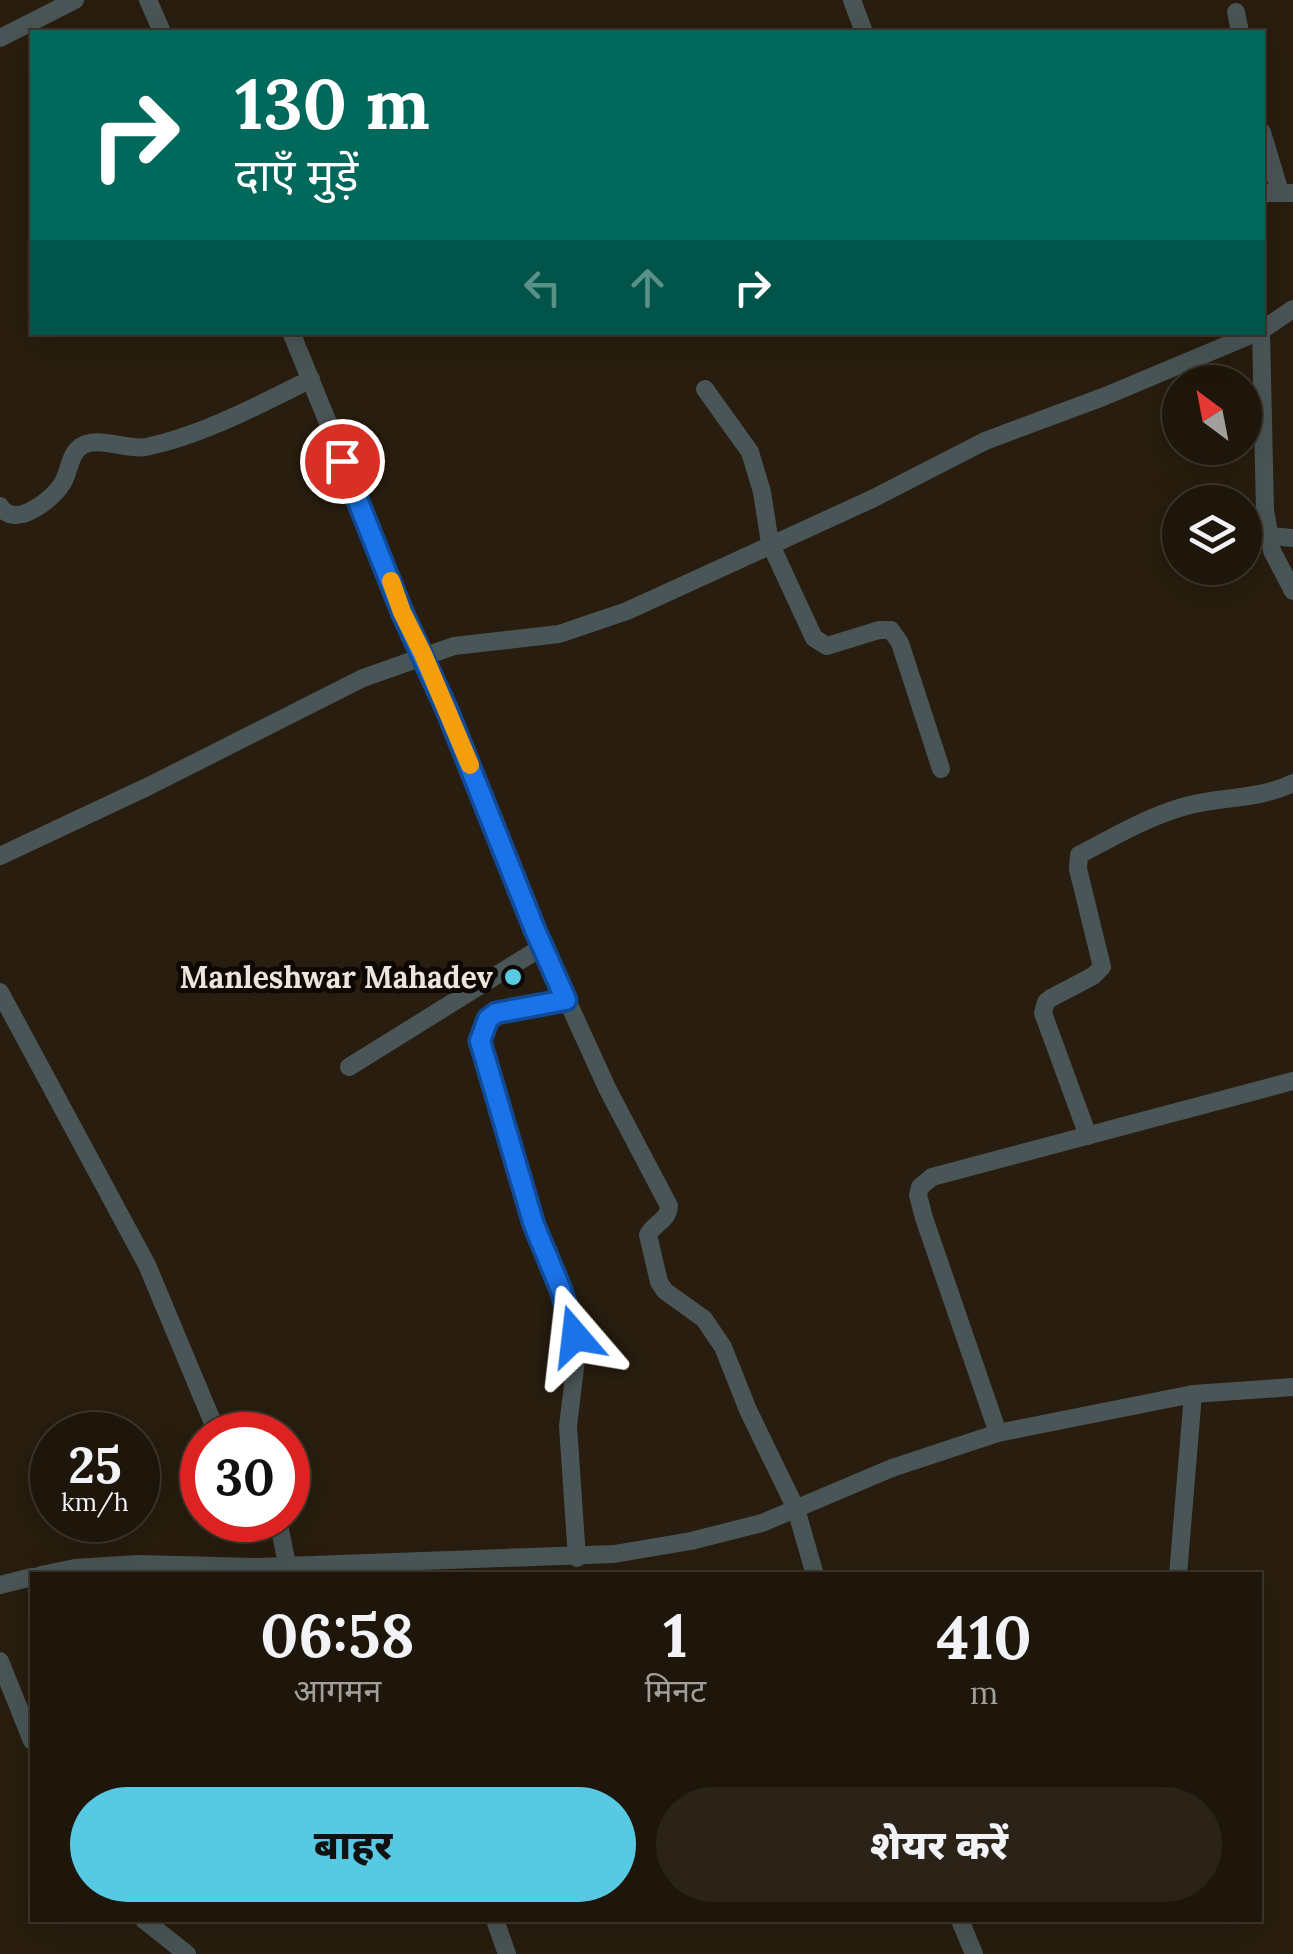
<!DOCTYPE html>
<html lang="hi">
<head>
<meta charset="utf-8">
<style>
  :root { --surface:#1e160a; --page:#2b2318; --text:#f1f3f6; --muted:#a19f9c; --line:#3c352b; --accent:#58c9e3 }
  body { margin:0; font-family:Lora,"Noto Sans Devanagari",serif; background:var(--page); color:var(--text); height:100vh; display:flex; flex-direction:column; font-size:38px; white-space:nowrap }
  * { box-sizing:border-box; margin:0 }
  p { font-size:32px; color:var(--muted) }
  .icon { flex:none; width:55px; height:55px; fill:none; stroke:currentColor; stroke-width:2; stroke-linecap:round; stroke-linejoin:round }
  .map { position:relative; flex:1; overflow:hidden }
  .sheet { position:absolute; left:30px; top:1572px; width:1232px; height:350px; display:flex; flex-direction:column; background:var(--surface); border-radius:0px; box-shadow:0 10px 40px #0002,0 0 0 2px var(--line) }
  .sheet>* { flex:none }
  .guide { position:absolute; left:30px; top:30px; width:1235px; height:305px; border-radius:0px; box-shadow:0 10px 40px #0002,0 0 0 2px var(--line); background:#00695c; color:#fff; overflow:hidden }
  .needle { width:65px; rotate:328deg }
  .controls { position:absolute; left:1162px; top:365px; display:grid; gap:20px }
  .controls a { display:grid; place-items:center; width:100px; height:100px; border-radius:50%; background:var(--surface); box-shadow:0 10px 40px #0002,0 0 0 2px var(--line); font-size:50px }
  .speed { position:absolute; left:30px; top:1412px; display:flex; gap:20px; font-size:50px; font-weight:700; text-align:center }
  .speed>* { display:grid; place-content:center; width:130px; height:130px; border-radius:50%; background:var(--surface); box-shadow:0 10px 40px #0002,0 0 0 2px var(--line); line-height:1 }
  .speed small { font-size:25px; font-weight:400 }
  .speed .limit { border:15px solid #d22; background:#fff; color:#111 }
  .pin { position:absolute; display:grid; place-items:center; width:85px; height:85px; color:#fff; margin:-42px; border:5px solid #fff; border-radius:50%; box-shadow:0 2px 10px #0007 }
  .me { position:absolute; width:110px; margin:-55px; rotate:343deg; stroke-linejoin:round; filter:drop-shadow(0 0 8px #0008) }
  .turn { display:flex; align-items:center; gap:35px; height:210px; padding:0 40px; font-size:45px }
  .turn .icon { width:130px; height:130px; stroke-width:2.5 }
  .turn b { display:block; font-size:70px; line-height:85px }
  .lanes { display:flex; align-items:center; height:95px; padding:0 40px; background:#0003; justify-content:center; gap:50px; direction:ltr }
  .lanes .off { opacity:.35 }
  .eta { display:flex; justify-content:space-evenly; align-items:center; height:170px; text-align:center }
  .eta b { font-size:60px; font-weight:800; line-height:70px }
  .action { display:flex; gap:20px; margin-top:auto; padding:20px 40px }
  .action a { flex:1; height:115px; border-radius:60px; background:var(--accent); color:#111; font-size:40px; font-weight:800; line-height:115px; text-align:center }
  .action a+a { background:var(--page); color:var(--text) }
  .map>svg:first-child { display:block }
  .lines { fill:none; stroke-linecap:round; stroke-linejoin:round }
  .minor { stroke:#4a5557; stroke-width:18 }
  .route-casing { stroke:#114b97; stroke-width:25 }
  .route { stroke:#1a73e8; stroke-width:18 }
  .slow { stroke:#f59e0b; stroke-width:18 }
  .poi-dot { fill:#58c9e3; stroke:#0d0804; stroke-width:4 }
  .labels { text-anchor:middle; dominant-baseline:central; stroke-width:10; stroke-linejoin:round; paint-order:stroke }
  .poi-label { font-size:30px; font-weight:bold; fill:#ede5dc; stroke:#0d0804; text-anchor:end }
</style>
</head>
<body>
<div class="map">
<svg width="1293" height="1954" viewBox="0 0 1293 1954">
  <rect width="100%" height="100%" fill="#281d0e"/>
  <g class="lines">
    <!-- minor -->
    <g class="minor">
      <polyline points="148,0 162,32"/>
      <polyline points="852,0 864,32"/>
      <polyline points="1236,12 1240,32"/>
      <polyline points="0,38 75,0"/>
      <polyline points="1262,132 1280,192"/>
      <polyline points="1262,193 1293,193"/>
      <polyline points="1262,330 1293,309"/>
      <path d="M 291,332 L 373,533 L 401,612 L 447,710 L 535,930 L 608,1090 L 669,1206 C 668,1221 654,1223 648,1235 L 659,1282 L 665,1291 L 704,1319 L 723,1347 L 748,1410 L 796,1509 L 815,1575"/>
      <polyline points="1261,332 1265,510 1272,551 1293,591"/>
      <polyline points="705,389 750,452 762,492 770,543 814,638 827,646 879,630 891,630 900,643 941,769"/>
      <path d="M 0,506 C 14,530 52,500 62,484 C 69,474 69,457 78,449 C 94,433 126,451 146,447 C 203,435 259,405 311,379"/>
      <polyline points="1270,536 1293,538"/>
      <polyline points="0,856 149,786 363,678 454,646 559,634 627,611 872,499 985,441 1103,397 1258,332"/>
      <polyline points="0,992 147,1265 218,1435"/>
      <polyline points="566,1000 497,1013 488,1019 480,1041 535,1225 561,1289 575,1336 576,1360 568,1426 577,1558"/>
      <polyline points="349,1067 542,947"/>
      <path d="M 1088,1136 L 1043,1013 L 1046,1002 L 1051,998 L 1093,976 L 1102,967 L 1078,869 L 1079,855 C 1113,837 1149,816 1186,806 C 1223,796 1258,800 1293,783"/>
      <polyline points="998,1433 924,1218 918,1195 920,1187 932,1177 1293,1081"/>
      <polyline points="278,1520 287,1564"/>
      <polyline points="41,1575 75,1568 138,1564 258,1567 614,1554 691,1541 762,1523 892,1468 998,1433 1193,1394 1293,1387"/>
      <polyline points="1178,1575 1193,1394"/>
      <polyline points="0,1585 32,1577"/>
      <polyline points="0,1661 32,1741"/>
      <polyline points="144,1920 187,1954"/>
      <polyline points="495,1920 507,1954"/>
      <polyline points="960,1920 974,1954"/>
    </g>
  </g>
  <g class="lines">
    <defs>
      <polyline id="route" points="342,461 402,612 447,710 535,930 566,1000 496,1013 488,1019 480,1041 534,1225 561,1290 575,1336"/>
    </defs>
    <!-- route casing -->
    <use href="#route" class="route-casing"/>
    <!-- route -->
    <use href="#route" class="route"/>
    <!-- slow -->
    <polyline class="slow" points="391,581 402,612 423,654 470,765"/>
  </g>
  <!-- markers -->
  <circle class="poi-dot" cx="513" cy="977" r="10"/>
  <g class="labels">
    <!-- poi labels -->
    <g class="poi-label">
      <text x="493" y="977">Manleshwar Mahadev</text>
    </g>
  </g>
</svg>
<div class="controls">
<a><svg class="needle" viewBox="-14 -14 28 28"><path d="M0-13l5 13h-10z" fill="#e53935"/><path d="M0 13l5-13h-10z" fill="#a19f9c"/></svg></a>
<a><svg class="icon" aria-label="layers" viewBox="0 0 24 24"><path d="M12 4l9 5-9 5-9-5zM3 14l9 5 9-5"/></svg></a>
</div>
<div class="speed"><div>25<small>km/h</small></div><div class="limit">30</div></div>
<div class="pin" style="left:342px;top:461px;background:#d93025"><svg class="icon" aria-label="arrive" viewBox="0 0 24 24"><path d="M6 21V4h12l-3 4 3 4H6"/></svg></div>
<svg class="me" style="left:575px;top:1336px" viewBox="-20 -20 40 40"><path d="M0-17L14 15 0 8-14 15z" fill="#1a73e8" stroke="#fff" stroke-width="4"/></svg>
<div class="guide">
<div class="turn"><svg class="icon" aria-label="right" viewBox="0 0 24 24"><path d="M7 20v-9h11M14 6l5 5-5 5"/></svg><div><b>130 m</b>दाएँ मुड़ें</div></div>
<div class="lanes"><svg class="icon off" aria-label="left" viewBox="0 0 24 24"><path d="M17 20v-9H6M10 6l-5 5 5 5"/></svg><svg class="icon off" aria-label="ahead" viewBox="0 0 24 24"><path d="M12 20V5M6 11l6-6 6 6"/></svg><svg class="icon" aria-label="right" viewBox="0 0 24 24"><path d="M7 20v-9h11M14 6l5 5-5 5"/></svg></div>
</div>
<section class="sheet">
<div class="eta">
<div><b>06:58</b><p>आगमन</p></div>
<div><b>1</b><p>मिनट</p></div>
<div><b>410</b><p>m</p></div>
</div>
<div class="action"><a>बाहर</a><a>शेयर करें</a></div>
</section>
</div>
</body>
</html>
